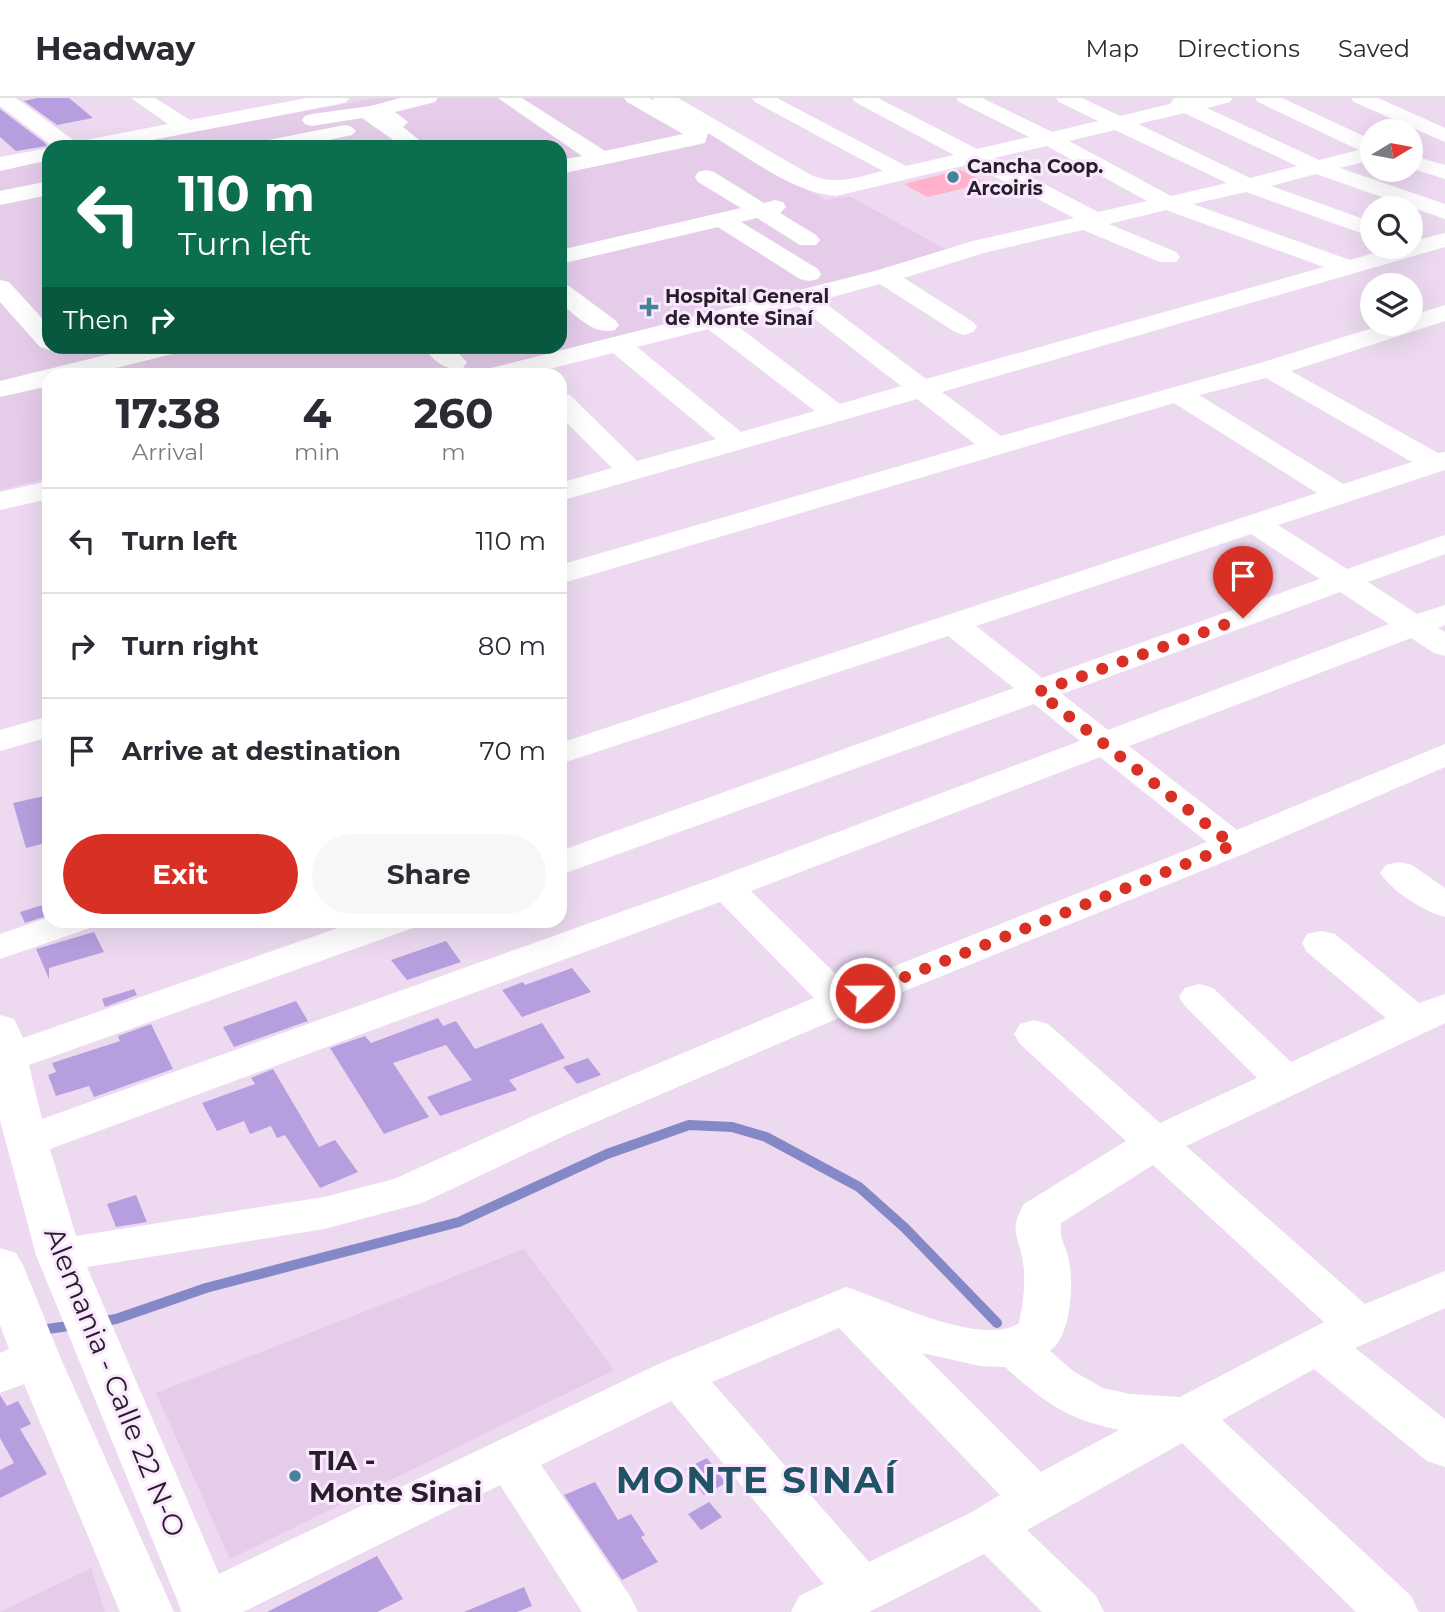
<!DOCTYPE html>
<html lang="en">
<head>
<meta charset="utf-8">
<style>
  :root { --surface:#fff; --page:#f7f7f7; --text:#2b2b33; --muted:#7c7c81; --line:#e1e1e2; --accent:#d93025 }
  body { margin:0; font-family:Montserrat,sans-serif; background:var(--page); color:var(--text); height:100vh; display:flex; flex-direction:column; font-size:26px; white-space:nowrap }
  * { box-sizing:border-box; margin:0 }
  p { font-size:23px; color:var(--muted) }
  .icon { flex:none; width:38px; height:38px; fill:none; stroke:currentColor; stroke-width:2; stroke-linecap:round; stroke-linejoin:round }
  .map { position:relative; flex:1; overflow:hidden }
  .sheet { position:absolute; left:42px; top:270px; width:525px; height:560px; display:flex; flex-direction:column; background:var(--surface); border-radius:21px; box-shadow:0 7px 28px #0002 }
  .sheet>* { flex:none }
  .hud { position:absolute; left:42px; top:42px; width:525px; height:214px; border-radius:21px; box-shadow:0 7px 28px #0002; background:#0b6e4f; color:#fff; overflow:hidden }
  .needle { width:46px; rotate:80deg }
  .controls { position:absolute; left:1360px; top:21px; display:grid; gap:14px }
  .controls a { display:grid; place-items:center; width:63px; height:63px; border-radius:50%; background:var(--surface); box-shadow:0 7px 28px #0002; font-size:35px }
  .pin { position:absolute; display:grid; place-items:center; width:60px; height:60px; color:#fff; margin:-72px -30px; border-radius:50% 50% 50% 0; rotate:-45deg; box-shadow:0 0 7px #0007 }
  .pin .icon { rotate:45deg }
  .me { position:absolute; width:77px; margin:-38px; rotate:68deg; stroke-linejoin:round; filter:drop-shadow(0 0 5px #0008) }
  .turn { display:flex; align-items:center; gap:24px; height:147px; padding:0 21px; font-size:32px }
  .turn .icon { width:91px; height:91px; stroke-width:2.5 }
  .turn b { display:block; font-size:49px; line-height:60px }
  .then { display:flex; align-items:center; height:66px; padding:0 21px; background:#0003; gap:14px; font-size:26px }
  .eta { display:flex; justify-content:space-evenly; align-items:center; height:119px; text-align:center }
  .eta b { font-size:42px; font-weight:700; line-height:49px }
  .cta { display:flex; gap:14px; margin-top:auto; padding:14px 21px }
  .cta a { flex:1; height:80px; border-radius:42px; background:var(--accent); color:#fff; font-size:28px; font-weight:700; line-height:80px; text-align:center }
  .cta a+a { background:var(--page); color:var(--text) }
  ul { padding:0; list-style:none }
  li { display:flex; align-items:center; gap:21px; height:105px; padding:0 21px; border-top:2px solid var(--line) }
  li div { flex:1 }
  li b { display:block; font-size:26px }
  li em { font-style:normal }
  header { display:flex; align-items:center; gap:42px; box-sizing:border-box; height:98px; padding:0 35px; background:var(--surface); border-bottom:2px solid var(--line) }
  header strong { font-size:33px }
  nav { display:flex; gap:38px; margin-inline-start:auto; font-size:24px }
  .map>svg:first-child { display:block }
  .built { fill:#e5cdea }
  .green { fill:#ffb2c9 }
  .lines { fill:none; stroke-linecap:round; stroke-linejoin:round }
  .stream { stroke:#8588c7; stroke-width:10 }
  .building { fill:#b79fdf }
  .minor { fill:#fff; fill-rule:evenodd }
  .route { stroke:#d93025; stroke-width:12; stroke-dasharray:0 21.6 }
  .poi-dot { fill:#448398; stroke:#fbe7ff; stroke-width:2.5 }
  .labels { text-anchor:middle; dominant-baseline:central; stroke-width:6; stroke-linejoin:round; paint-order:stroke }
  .far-poi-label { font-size:19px; font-weight:bold; fill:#261f28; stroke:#fbe7ff; text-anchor:start }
  .near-street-label { font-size:28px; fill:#261f28; stroke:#fbe7ff }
  .near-poi-label { font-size:28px; font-weight:bold; fill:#261f28; stroke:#fbe7ff; text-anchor:start }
  .near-district-label { font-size:37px; font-weight:bold; letter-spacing:2px; fill:#205363; stroke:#fbe7ff }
</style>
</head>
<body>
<header>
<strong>Headway</strong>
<nav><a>Map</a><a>Directions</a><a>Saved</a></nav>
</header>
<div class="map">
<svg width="1445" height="1514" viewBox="0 0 1445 1514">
  <rect width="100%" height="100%" fill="#eddaf1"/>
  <!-- built -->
  <g class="built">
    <polygon points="375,0 648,0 826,102 849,98 947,152 896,170 467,276 49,276 49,380 0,392 0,70 49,61 49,248 560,248 560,49 112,49"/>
    <polygon points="524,1151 614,1272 230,1461 156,1295"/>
    <polygon points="91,1470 105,1514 0,1514"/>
  </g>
  <!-- green -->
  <polygon class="green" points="960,72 987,85 927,99 904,86"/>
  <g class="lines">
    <!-- stream -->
    <g class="stream">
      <polyline points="99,1224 116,1221 206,1190 459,1124 607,1056 689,1027 732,1029 766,1039 859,1089 905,1130 997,1225"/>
      <polyline points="40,1232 76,1227"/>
    </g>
  </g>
  <!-- building -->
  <g class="building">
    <polygon points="37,0 69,0 93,20 57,27 24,3"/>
    <polygon points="0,11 45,45 47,48 16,53 0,39"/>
    <polygon points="49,697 49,744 26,750 13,705"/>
    <polygon points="49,805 49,817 25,825 20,814"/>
    <polygon points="94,834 104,854 49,870 49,881 36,851"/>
    <polygon points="446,843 461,864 407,882 391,862"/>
    <polygon points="572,870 591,894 522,919 502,892 523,884 525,887"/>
    <polygon points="134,891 137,897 105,909 102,901"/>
    <polygon points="296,903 308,923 234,949 223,929"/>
    <polygon points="438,920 443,928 456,923 475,951 542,925 565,960 509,982 517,992 440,1018 427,999 472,982 446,947 393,965 429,1019 384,1036 330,950 365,938 371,945"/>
    <polygon points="151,926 173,971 94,999 89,988 56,998 48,977 56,974 52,965 120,943 118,938"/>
    <polygon points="588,960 601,977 577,986 563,969"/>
    <polygon points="273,971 319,1049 335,1042 358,1074 320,1090 285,1037 277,1040 271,1028 250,1036 244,1023 217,1033 202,1005 255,986 251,980"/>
    <polygon points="136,1097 147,1124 116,1129 107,1106"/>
    <polygon points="0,1297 7,1308 18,1303 31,1326 20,1331 47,1376 0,1400 0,1372 14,1365 0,1340"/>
    <polygon points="707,1360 726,1385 704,1397 685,1371"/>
    <polygon points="595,1384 618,1422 631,1416 645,1437 641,1439 658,1464 622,1482 564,1397"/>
    <polygon points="709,1404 722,1419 701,1432 688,1416"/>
    <polygon points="377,1458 403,1501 377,1514 267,1514"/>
    <polygon points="524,1489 532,1508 517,1514 464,1514"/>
  </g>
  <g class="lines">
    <!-- minor -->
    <g class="minor">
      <polygon points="0,0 16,0 76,44 168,26 131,0 155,0 190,22 307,0 349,0 346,4 339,6 116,49 54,49 0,8"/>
      <polygon points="400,0 438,0 435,4 395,14 408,24 403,29 428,49 403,49 362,20 312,28 305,26 302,22 305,18 312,16 371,8"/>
      <path d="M 498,0 L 522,0 L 605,53 L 683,36 L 627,4 L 624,0 L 649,0 L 655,3 L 653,0 L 678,0 L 811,77 C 836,88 858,79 883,73 L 755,4 L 752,0 L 777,0 L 906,68 L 954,57 L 855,4 L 852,0 L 878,0 L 977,51 L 1029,39 L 959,4 L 956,0 L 982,0 L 1052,34 L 1098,23 L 1059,4 L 1056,0 L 1082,0 L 1120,18 L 1170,6 L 1174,0 L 1233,0 L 1230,4 L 1207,10 L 1319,62 L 1359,52 L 1258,4 L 1255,0 L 1282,0 L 1372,42 L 1372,62 L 1340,70 L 1445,106 L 1445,121 L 1316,76 L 1271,88 L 1372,124 L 1372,139 L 1246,94 L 1193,106 L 1350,162 L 1395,149 L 1410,149 L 1410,144 L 1445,135 L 1445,149 L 942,294 L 1001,338 L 1260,265 L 1385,226 L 1410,226 L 1410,218 L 1445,207 L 1445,223 L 1291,273 L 1438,355 L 1445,354 L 1445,372 L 1278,427 L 1347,471 L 1445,437 L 1445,456 L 1368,484 L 1417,516 L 1445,507 L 1445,527 L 1438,530 L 1445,534 L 1445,558 L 1434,555 L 1411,540 L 1129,648 L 1237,732 L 1445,646 L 1445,669 L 1246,755 L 855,913 L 568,1036 L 422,1105 L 324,1131 L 87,1169 L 219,1476 L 661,1265 L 846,1189 C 887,1202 981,1250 1019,1225 C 1023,1206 1026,1184 1023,1164 C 1019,1137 1008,1134 1024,1106 L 1126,1043 L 1020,946 L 1014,936 L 1020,926 L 1034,922 L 1048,926 L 1160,1025 L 1257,980 L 1185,908 L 1179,899 L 1185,890 L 1199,886 L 1213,890 L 1291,964 L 1386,920 L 1307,854 L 1302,845 L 1307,836 L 1321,833 L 1335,836 L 1419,905 L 1445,896 L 1445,925 L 1186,1048 L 1365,1206 L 1445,1173 L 1445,1210 L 1355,1250 L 1445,1321 L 1445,1369 L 1427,1363 L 1314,1271 L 1222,1322 L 1411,1498 L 1419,1514 L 1356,1514 L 1182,1345 L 1027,1432 L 1096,1498 L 1104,1514 L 1042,1514 L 984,1456 L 869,1514 L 791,1514 L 799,1498 L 824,1486 L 671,1303 L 541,1367 L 630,1498 L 638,1514 L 582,1514 L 500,1387 L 243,1514 L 182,1514 L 36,1157 L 0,1022 L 0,917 L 14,921 L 23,940 L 361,822 L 419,822 L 413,830 L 29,967 L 42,1021 L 713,781 L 1080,643 L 1034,606 L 560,777 L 560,753 L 1014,590 L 948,538 L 560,666 L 560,645 L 1317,395 L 1174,305 L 560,486 L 560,467 L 975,346 L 917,301 L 560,403 L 560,385 L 612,370 L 560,318 L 560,295 L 570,297 L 637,363 L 716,341 L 613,255 L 529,276 L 487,276 L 491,270 L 875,173 L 973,143 L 1074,120 L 971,66 L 836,98 C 792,95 746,57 708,35 L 705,45 L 560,76 L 560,62 L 582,58 ZM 1184,15 L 1297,68 L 1250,80 L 1138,26 ZM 1115,32 L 1227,85 L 1171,98 L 1069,43 ZM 1047,48 L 1147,103 L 1098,114 L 994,60 ZM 1166,112 L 1324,169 L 926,281 L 821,202 L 880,186 L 955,234 L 964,237 L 973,234 L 977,229 L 973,224 L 904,180 L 987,154 L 1083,132 L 1160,164 L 1176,164 L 1180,159 L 1176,154 L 1109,126 ZM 798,208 L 901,288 L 840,306 L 732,224 ZM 708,231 L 815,313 L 741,334 L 637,249 ZM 1266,280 L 1412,364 L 1343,386 L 1199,297 ZM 1251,436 L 1320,481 L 1042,580 L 976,528 ZM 1340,494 L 1389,526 L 1108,632 L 1062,596 ZM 1100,659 L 1207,744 L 847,887 L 751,793 ZM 720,804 L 814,900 L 538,1016 L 394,1081 L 324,1099 L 76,1138 L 50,1051 ZM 1153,1067 L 1324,1224 L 1180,1299 L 1130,1296 L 1103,1290 L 1073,1273 L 1050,1253 C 1071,1238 1074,1187 1069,1163 C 1066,1148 1059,1140 1061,1125 ZM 839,1230 L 1000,1397 L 972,1414 L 869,1464 L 712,1284 ZM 922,1255 L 980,1268 L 1005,1269 C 1044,1304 1066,1321 1119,1332 L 1041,1374 Z"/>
      <polygon points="1351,0 1378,0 1445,30 1445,44 1354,4"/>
      <polygon points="345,27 352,29 356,33 352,37 296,49 252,49 255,44 263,43"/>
      <polygon points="49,50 49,62 0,73 0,59"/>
      <polygon points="1410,57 1445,67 1445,81 1410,70"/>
      <polygon points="706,72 714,74 764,105 775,102 783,104 786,109 780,115 816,137 820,142 816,147 800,147 757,120 741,124 818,171 821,176 818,181 809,183 800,181 718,129 560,166 560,152 741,110 698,84 695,79 698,74"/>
      <polygon points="49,83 49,97 0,107 0,93"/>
      <polygon points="0,182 9,184 49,228 49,248 58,249 49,252 40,249 0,204"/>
      <path d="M 560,186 L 569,188 L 615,222 L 619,227 L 615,232 C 594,238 576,217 560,205 Z"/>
      <polygon points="142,248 189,248 185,253 91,276 49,276 49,288 0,299 0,283"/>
      <path d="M 423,248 L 452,248 L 467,264 L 463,270 C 446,274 433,263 423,248 Z"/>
      <polygon points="49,383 49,401 0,412 0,394"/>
      <polygon points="49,618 49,639 0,653 0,632"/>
      <path d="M 1399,764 L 1412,767 L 1445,790 L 1445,819 C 1423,813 1393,794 1380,775 L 1386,767 Z"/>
      <polygon points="49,819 49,822 96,822 90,830 0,861 0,836"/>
      <polygon points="0,1150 16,1155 23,1167 61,1261 174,1514 120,1514 24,1286 0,1295 0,1255 9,1251 0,1227"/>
    </g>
  </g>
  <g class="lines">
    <!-- route -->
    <polyline class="route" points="865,895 1233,747 1038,594 1243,520"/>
  </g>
  <!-- markers -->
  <g class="poi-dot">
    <circle cx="953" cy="79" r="7"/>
    <path d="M645.5 198.5h7v7h7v7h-7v7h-7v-7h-7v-7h7z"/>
    <circle cx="295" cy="1378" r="7"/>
  </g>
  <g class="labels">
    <!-- far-poi labels -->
    <g class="far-poi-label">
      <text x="967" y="68">Cancha Coop.<tspan x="967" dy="22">Arcoiris</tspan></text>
      <text x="665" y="198">Hospital General<tspan x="665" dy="22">de Monte Sinaí</tspan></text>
    </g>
    <!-- near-street labels -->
    <g class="near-street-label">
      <text transform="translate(115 1284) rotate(68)">Alemania - Calle 22 N-O</text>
    </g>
    <!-- near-poi labels -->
    <g class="near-poi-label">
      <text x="309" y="1362">TIA -<tspan x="309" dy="32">Monte Sinai</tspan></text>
    </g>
    <!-- near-district labels -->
    <g class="near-district-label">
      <text x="757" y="1381">MONTE SINAÍ</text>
    </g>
  </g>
</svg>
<div class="controls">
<a><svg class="needle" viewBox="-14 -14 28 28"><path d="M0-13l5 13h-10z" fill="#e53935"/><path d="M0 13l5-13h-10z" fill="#7c7c81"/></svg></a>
<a><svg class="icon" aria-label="search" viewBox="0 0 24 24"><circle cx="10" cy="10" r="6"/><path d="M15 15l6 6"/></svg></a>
<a><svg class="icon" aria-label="layers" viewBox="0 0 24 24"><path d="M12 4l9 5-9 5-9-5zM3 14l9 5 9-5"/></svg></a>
</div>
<div class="pin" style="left:1243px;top:520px;background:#d93025"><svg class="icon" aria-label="arrive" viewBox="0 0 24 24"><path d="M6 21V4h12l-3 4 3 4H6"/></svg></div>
<svg class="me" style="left:865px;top:895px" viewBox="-20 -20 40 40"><circle r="17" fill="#d93025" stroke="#fff" stroke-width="3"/><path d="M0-11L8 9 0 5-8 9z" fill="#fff"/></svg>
<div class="hud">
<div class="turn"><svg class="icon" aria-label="left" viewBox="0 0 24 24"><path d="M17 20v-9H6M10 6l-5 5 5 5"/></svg><div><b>110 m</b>Turn left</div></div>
<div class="then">Then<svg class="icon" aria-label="right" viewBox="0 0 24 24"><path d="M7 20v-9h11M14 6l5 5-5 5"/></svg></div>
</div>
<section class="sheet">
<div class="eta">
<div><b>17:38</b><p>Arrival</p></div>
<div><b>4</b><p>min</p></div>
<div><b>260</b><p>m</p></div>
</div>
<ul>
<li><svg class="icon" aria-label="left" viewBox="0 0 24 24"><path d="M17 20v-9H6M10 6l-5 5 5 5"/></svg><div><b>Turn left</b></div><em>110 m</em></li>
<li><svg class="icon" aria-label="right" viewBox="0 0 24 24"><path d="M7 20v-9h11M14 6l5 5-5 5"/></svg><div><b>Turn right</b></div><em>80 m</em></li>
<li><svg class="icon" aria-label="arrive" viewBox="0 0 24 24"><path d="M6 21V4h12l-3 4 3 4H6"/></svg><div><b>Arrive at destination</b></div><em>70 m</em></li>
</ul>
<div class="cta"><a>Exit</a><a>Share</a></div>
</section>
</div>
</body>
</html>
